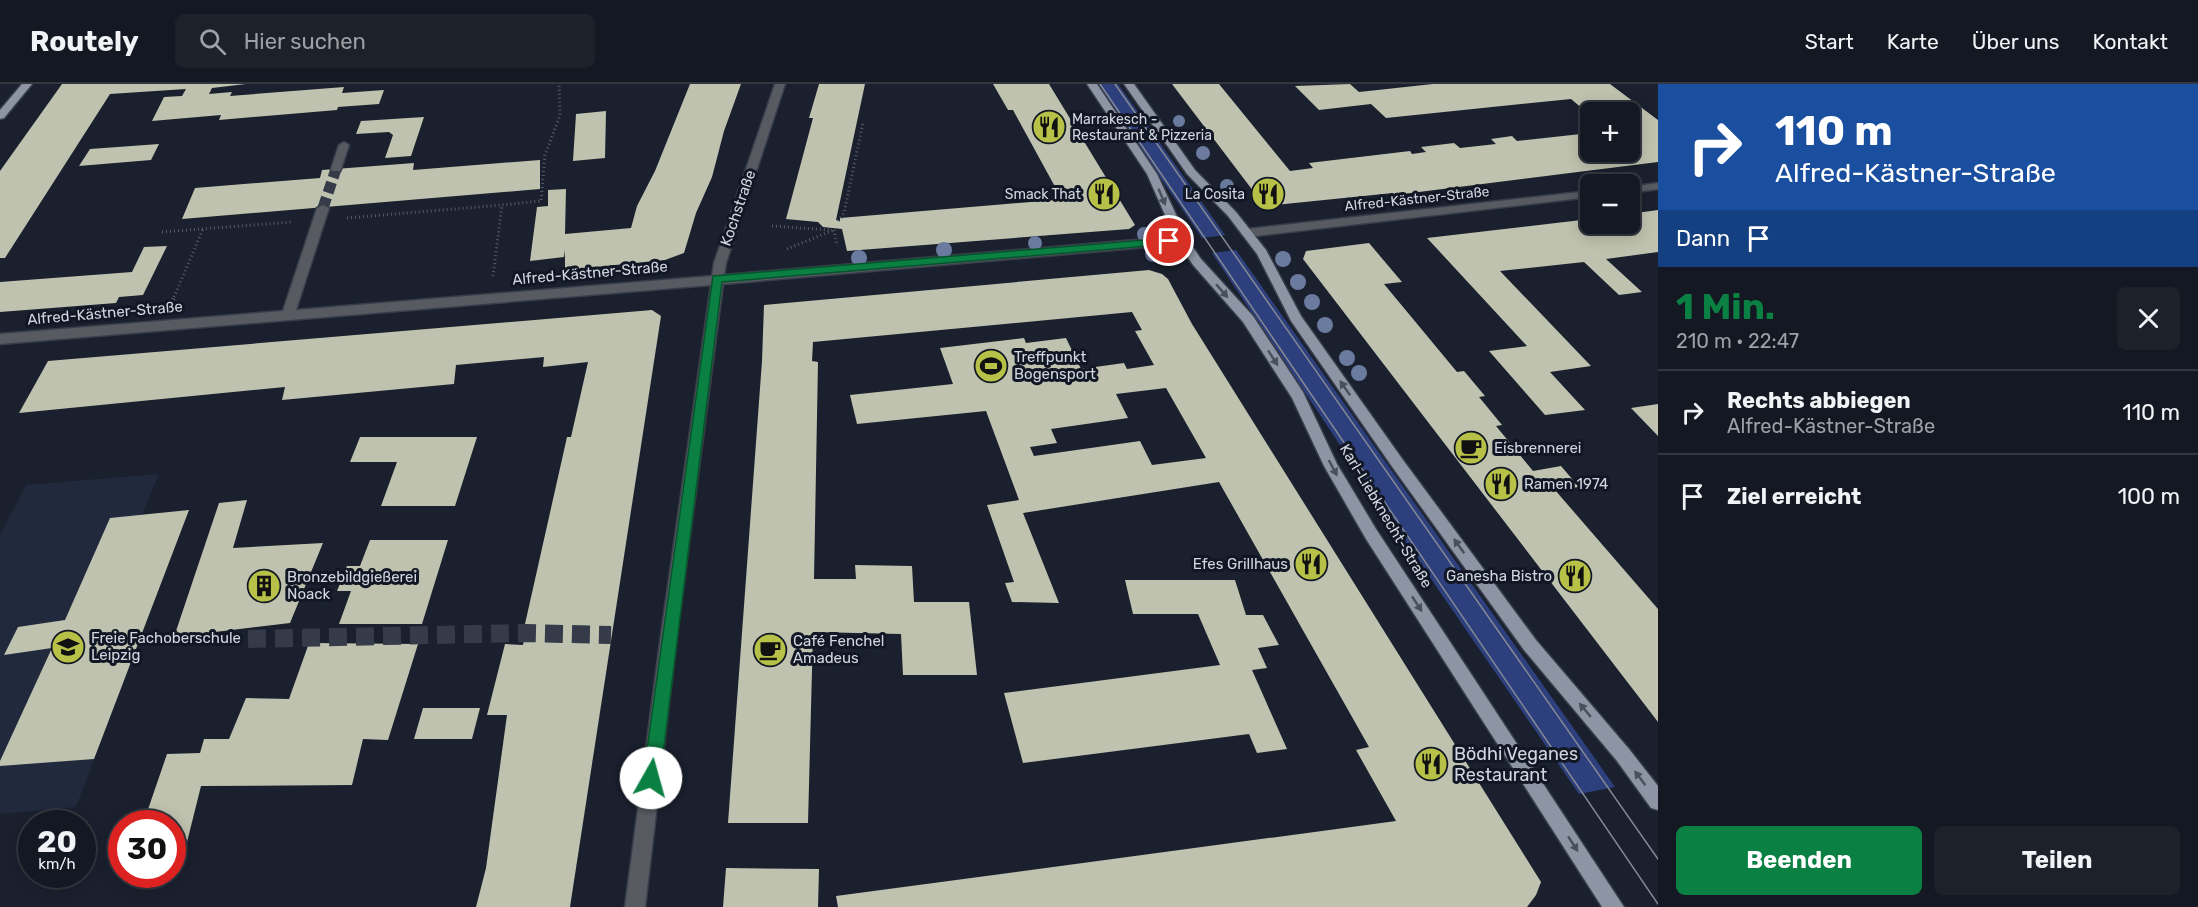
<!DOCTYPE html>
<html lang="de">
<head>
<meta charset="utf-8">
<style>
  :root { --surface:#141822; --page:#1d212a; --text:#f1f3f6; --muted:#9da0a5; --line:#333740; --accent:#0b8043 }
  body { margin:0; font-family:Rubik,sans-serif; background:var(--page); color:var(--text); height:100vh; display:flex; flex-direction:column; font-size:22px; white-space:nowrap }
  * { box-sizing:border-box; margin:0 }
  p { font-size:20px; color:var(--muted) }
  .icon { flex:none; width:33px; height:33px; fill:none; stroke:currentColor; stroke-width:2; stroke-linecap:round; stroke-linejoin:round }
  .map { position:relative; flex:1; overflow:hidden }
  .panel { display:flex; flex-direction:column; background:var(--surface); width:540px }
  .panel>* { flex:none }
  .guide { background:#1a4fa0; color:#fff; overflow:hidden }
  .fabs { position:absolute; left:1580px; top:18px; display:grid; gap:12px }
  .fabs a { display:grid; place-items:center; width:60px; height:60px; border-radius:9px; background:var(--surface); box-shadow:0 3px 15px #0003,0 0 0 2px var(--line); font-size:30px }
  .speed { position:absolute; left:18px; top:726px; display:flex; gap:12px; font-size:30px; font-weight:700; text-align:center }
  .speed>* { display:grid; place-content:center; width:78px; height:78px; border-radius:50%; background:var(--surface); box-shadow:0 3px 15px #0003,0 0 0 2px var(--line); line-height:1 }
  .speed small { font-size:15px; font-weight:400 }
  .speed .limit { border:9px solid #d22; background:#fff; color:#111 }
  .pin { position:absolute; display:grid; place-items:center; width:51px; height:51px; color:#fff; margin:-26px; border:3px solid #fff; border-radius:50%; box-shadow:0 2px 6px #0007 }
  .me { position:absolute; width:66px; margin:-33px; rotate:7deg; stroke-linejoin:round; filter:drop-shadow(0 0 4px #0008) }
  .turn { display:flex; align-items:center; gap:21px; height:126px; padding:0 18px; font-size:27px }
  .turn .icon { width:78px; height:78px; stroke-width:2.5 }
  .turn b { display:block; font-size:42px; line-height:51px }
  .then { display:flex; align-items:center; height:57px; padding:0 18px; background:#0003; gap:12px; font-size:22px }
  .round { display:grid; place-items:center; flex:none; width:63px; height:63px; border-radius:9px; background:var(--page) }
  .head { display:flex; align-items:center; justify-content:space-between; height:102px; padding:0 18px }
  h1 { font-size:36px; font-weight:700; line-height:45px; color:var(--accent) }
  .button { display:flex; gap:12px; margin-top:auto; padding:12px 18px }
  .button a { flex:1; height:69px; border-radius:9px; background:var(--accent); color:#fff; font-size:24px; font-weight:700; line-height:69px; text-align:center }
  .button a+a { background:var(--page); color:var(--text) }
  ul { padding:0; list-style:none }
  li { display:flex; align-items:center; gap:18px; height:84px; padding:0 18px; border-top:2px solid var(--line) }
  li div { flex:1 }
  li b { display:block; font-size:22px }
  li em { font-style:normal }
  header { display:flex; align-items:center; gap:36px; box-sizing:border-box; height:84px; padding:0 30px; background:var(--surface); border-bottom:2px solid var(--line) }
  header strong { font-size:28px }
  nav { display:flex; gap:33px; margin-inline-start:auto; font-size:21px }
  .search { width:420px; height:54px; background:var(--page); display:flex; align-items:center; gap:15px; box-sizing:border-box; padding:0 21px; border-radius:9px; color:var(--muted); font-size:22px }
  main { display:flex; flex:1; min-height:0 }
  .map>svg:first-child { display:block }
  .built { fill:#21293d }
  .green { fill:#2d407d }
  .building { fill:#bfc2ae; fill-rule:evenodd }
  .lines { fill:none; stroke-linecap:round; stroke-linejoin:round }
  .minor-tunnel-far1 { stroke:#363b49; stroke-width:11; stroke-dasharray:11 5; stroke-linecap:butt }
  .minor-tunnel { stroke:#363b49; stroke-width:18; stroke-dasharray:18 9; stroke-linecap:butt }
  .minor-casing { stroke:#373d4a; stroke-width:3 }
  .major-casing { stroke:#373d4a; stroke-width:3 }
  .path-far1 { stroke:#575c69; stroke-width:3; stroke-dasharray:1 3; stroke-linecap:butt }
  .path { stroke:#575c69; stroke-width:4; stroke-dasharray:1.5 4.5; stroke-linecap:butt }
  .minor { fill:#575a61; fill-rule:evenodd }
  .major { fill:#8d94a3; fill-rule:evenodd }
  .tram { stroke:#848995; stroke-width:1.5 }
  .tree { fill:#6b7a9f }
  .oneway { fill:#494f5d }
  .route { fill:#0b8043; stroke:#07532c; stroke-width:1.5 }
  .labels { text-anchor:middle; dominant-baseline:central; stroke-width:6; stroke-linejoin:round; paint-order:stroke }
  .far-poi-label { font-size:14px; fill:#d2d6e0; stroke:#111724; text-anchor:end }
  .far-street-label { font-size:14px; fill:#d2d6e0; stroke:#111724 }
  .street-label { font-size:15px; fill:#d2d6e0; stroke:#111724 }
  .poi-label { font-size:15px; fill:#d2d6e0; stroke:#111724; text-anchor:start }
  .near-poi-label { font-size:18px; fill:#d2d6e0; stroke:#111724; text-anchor:start }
</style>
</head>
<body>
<header>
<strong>Routely</strong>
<div class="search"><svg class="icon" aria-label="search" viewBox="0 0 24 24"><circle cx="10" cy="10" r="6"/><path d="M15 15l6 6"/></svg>Hier suchen</div>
<nav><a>Start</a><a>Karte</a><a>Über uns</a><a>Kontakt</a></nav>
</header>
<main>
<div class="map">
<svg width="1658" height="823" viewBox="0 0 1658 823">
  <rect width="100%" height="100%" fill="#1a202e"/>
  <!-- built -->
  <polygon class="built" points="159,390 142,430 189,426 76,723 0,730 0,451 26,401"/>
  <!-- green -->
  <g class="green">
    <polygon points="1096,0 1118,0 1225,151 1202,154"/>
    <polygon points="1236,166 1615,703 1579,710 1376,415 1212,169"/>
  </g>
  <!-- building -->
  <g class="building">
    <polygon points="62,0 246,0 212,4 209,10 232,8 230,12 344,3 342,9 384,6 379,20 338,23 337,26 219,36 221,31 152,37 164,13 182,12 186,5 110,10 5,174 0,174 0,87"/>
    <polygon points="690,0 741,0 724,47 712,93 696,129 684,169 665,176 565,186 565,166 564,173 530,177 537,123 548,122 548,106 566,105 565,150 631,144 637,122 655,87"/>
    <polygon points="819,0 865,0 836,136 840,137 840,134 1054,116 1059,110 1013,26 1008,26 993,0 1049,0 1135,141 1129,145 847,167 842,145 823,143 818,138 786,135 813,34 809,34"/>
    <polygon points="1172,0 1219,0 1290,87 1313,84 1309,79 1410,67 1412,70 1426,68 1421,63 1454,59 1460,64 1496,60 1491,55 1512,52 1517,57 1590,49 1590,68 1629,68 1629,28 1590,28 1590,31 1571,15 1386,34 1371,20 1319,26 1295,2 1350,0 1359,8 1433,0 1610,0 1658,36 1658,78 1395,111 1393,109 1275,121 1260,116"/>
    <polygon points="606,27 605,74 573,77 576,30"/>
    <polygon points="424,33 411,72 385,74 393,51 389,48 356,50 361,37"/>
    <polygon points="159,60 151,76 79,82 90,65"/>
    <polygon points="540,76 540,105 182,135 195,104 320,94 322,86 414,79 413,86"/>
    <polygon points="1658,126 1658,168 1606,175 1642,208 1619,211 1584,178 1500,187 1591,282 1550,288 1585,326 1545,331 1489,267 1527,262 1427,154 1590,135 1590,140 1629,140 1629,130"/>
    <polygon points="1369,159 1402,198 1384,200 1457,288 1464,287 1485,312 1479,313 1502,341 1496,342 1533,387 1561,382 1579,403 1555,406 1658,525 1658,638 1303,175 1306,167"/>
    <polygon points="167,162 143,211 119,213 116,219 0,228 0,198 132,188 144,163"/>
    <path d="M 1149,186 L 1162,190 L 1168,195 L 1192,240 L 1541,798 L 1536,811 L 1527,823 L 838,823 L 836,812 L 1396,737 L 1356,666 L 1369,663 L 1219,398 L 1023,429 L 1059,519 L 1012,518 L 1005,499 L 1014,498 L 987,421 L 1019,416 L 986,327 L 857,340 L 850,311 L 953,300 L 940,264 L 1024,254 L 1026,259 L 1066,254 L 1081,285 L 1124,279 L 1127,285 L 1154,281 L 1135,247 L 1142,246 L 1132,228 L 813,258 L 812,277 L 818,278 L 814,495 L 856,495 L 855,481 L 912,482 L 914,518 L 969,518 L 977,591 L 903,591 L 901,550 L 813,548 L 808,739 L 728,739 L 762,277 L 764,221 ZM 1166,304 L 1206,374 L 1152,381 L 1140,357 L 1034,372 L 1030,363 L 1057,359 L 1051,345 L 1128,334 L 1116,310 Z"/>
    <polygon points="652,226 661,232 570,823 476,823 486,784 507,631 487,631 505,560 523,561 527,540 525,540 567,353 571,353 588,278 543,283 544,273 456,281 454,300 282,316 285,303 19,329 48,277"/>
    <polygon points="1658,320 1658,352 1631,324"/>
    <polygon points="360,353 477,353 455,422 381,422 397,378 350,378"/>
    <polygon points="247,416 233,464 323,459 290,539 174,553 219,419"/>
    <polygon points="189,426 94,675 0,682 0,677 52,564 4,571 18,543 65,536 110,434"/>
    <polygon points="370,456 448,456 422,540 339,540 351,507 337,507 347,482 360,482"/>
    <polygon points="1125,496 1235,496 1246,531 1263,531 1279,561 1258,564 1267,584 1252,586 1287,665 1257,669 1249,650 1023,679 1004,609 1220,581 1198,530 1133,530"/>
    <polygon points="309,559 418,560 388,656 363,655 352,701 201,702 180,786 172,787 172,740 143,740 167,670 200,669 204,655 229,655 246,614 289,615"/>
    <polygon points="423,624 480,624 472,655 414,655"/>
    <polygon points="726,784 819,785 818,823 723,823"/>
  </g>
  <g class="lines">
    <!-- minor-tunnel-far1 -->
    <polyline class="minor-tunnel-far1" points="323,124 336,85"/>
    <!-- minor-tunnel -->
    <polyline class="minor-tunnel" points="248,555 525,549 611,551"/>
    <defs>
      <g id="minor">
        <polygon points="775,0 785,0 726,179 724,191 1182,152 1188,156 1182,160 723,200 677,551 645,823 625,823 661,551 711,201 0,260 0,250 283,227 317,124 323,121 329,124 296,226 712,192 714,179"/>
        <polygon points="344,58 349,61 341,85 340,87 332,87 331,85 339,61"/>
        <polygon points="1658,99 1658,105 1629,109 1629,103"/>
        <polygon points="1590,107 1590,113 1247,153 1241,149 1247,145"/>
      </g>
      <g id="major">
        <polygon points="22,0 32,0 4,34 0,35 0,26"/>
        <polygon points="1087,0 1097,0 1157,90 1188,156 1201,175 1253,232 1303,308 1337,380 1376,445 1624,823 1602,823 1366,455 1324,382 1292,314 1243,238 1193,181 1176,156 1147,90"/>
        <polygon points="1124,0 1134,0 1195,86 1236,128 1266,166 1301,232 1403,376 1536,556 1629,665 1658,702 1658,726 1651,724 1617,677 1524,566 1393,384 1291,237 1257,170 1228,132 1187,90"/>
      </g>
    </defs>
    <!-- minor casing -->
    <use href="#minor" class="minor-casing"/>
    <!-- major casing -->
    <use href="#major" class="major-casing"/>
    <!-- path-far1 -->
    <g class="path-far1">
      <polyline points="347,134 502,121"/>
      <polyline points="838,137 844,129 863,39"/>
      <polyline points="772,142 830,146"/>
      <polyline points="834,146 837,162"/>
      <polyline points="162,148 292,138"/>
      <polyline points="787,165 834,146"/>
      <polyline points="493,192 502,121 541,117 545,71 560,31 559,0"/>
      <polyline points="174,213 203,145"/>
    </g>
    <!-- path -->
    <polyline class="path" points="173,216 175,211"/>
    <!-- minor -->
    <use href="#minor" class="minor"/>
    <!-- major -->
    <use href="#major" class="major"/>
    <!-- tram -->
    <g class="tram">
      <polyline points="1100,0 1658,820"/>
      <polyline points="1115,0 1658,775"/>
    </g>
  </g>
  <!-- trees -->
  <g class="tree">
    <circle cx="1179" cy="37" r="6"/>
    <circle cx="1203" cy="69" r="7"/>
    <circle cx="1227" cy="102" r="7"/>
    <circle cx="1144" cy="150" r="7"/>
    <circle cx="1035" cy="159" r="7"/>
    <circle cx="944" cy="166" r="8"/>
    <circle cx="1153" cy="170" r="8"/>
    <circle cx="859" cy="174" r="8"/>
    <circle cx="1283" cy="175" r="8"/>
    <circle cx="1298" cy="198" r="8"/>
    <circle cx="1312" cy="218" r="8"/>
    <circle cx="1325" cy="241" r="8"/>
    <circle cx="1347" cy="274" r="8"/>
    <circle cx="1359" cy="289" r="8"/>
  </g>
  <!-- one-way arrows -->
  <defs><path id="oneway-solid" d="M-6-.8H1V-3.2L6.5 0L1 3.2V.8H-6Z" transform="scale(1.5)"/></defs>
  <g class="oneway">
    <use href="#oneway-solid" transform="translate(1162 113) rotate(67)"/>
    <use href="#oneway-solid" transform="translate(1222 207) rotate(49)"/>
    <use href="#oneway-solid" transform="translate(1273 274) rotate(57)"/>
    <use href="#oneway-solid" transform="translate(1345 304) rotate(-125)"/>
    <use href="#oneway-solid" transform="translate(1333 384) rotate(62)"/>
    <use href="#oneway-solid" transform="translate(1459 462) rotate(-126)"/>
    <use href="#oneway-solid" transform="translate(1417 520) rotate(57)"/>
    <use href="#oneway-solid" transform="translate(1585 626) rotate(-130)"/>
    <use href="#oneway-solid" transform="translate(1640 694) rotate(-127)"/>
    <use href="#oneway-solid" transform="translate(1573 760) rotate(57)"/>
  </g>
  <!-- route -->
  <polygon class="route" points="1169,154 1174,157 1172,160 722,198 660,694 657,700 651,702 645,700 643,694 713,192"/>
  <!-- icons -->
  <defs>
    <symbol id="restaurant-disc" viewBox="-11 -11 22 22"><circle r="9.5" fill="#b7c147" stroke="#111724"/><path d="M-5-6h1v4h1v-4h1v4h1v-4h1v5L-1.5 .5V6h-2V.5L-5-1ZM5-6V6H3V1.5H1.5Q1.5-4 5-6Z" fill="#111"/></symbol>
    <symbol id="stadium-disc" viewBox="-11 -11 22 22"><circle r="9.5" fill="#b7c147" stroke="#111724"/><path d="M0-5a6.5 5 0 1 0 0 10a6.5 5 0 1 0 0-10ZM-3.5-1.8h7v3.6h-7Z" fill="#111"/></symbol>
    <symbol id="cafe-disc" viewBox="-11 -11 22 22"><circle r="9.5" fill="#b7c147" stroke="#111724"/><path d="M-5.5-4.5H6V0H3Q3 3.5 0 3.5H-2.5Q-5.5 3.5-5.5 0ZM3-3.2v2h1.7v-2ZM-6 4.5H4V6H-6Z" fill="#111"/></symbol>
    <symbol id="building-disc" viewBox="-11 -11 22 22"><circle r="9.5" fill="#b7c147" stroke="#111724"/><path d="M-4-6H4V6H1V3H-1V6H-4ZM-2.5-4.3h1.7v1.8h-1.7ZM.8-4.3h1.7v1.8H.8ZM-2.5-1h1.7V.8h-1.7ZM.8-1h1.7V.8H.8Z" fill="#111"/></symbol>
    <symbol id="university-disc" viewBox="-11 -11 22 22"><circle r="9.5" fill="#b7c147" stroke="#111724"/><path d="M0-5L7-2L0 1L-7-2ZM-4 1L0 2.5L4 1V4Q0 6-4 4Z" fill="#111"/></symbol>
  </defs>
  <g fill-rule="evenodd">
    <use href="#restaurant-disc" x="1030" y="24" width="38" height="38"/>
    <use href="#restaurant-disc" x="1085" y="91" width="38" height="38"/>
    <use href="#restaurant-disc" x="1249" y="91" width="38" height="38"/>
    <use href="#stadium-disc" x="972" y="263" width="38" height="38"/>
    <use href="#cafe-disc" x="1452" y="345" width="38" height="38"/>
    <use href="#restaurant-disc" x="1482" y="381" width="38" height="38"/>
    <use href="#restaurant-disc" x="1292" y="461" width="38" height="38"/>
    <use href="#restaurant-disc" x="1556" y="473" width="38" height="38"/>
    <use href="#building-disc" x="245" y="483" width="38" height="38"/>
    <use href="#university-disc" x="49" y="544" width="38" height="38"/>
    <use href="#cafe-disc" x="751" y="547" width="38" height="38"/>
    <use href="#restaurant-disc" x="1412" y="661" width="38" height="38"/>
  </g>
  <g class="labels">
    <!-- far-poi labels -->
    <g class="far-poi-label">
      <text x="1072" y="35" text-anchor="start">Marrakesch -<tspan x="1072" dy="16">Restaurant &amp; Pizzeria</tspan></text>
      <text x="1081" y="110">Smack That</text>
      <text x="1245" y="110">La Cosita</text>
    </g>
    <!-- far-street labels -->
    <g class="far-street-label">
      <text transform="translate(1417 115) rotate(-6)">Alfred-Kästner-Straße</text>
    </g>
    <!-- street labels -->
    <g class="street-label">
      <text transform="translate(738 124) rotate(-71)">Kochstraße</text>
      <text transform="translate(590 189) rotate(-5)">Alfred-Kästner-Straße</text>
      <text transform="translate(105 229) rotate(-5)">Alfred-Kästner-Straße</text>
      <text transform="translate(1386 432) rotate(59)">Karl-Liebknecht-Straße</text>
    </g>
    <!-- poi labels -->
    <g class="poi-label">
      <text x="1014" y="273">Treffpunkt<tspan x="1014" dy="17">Bogensport</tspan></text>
      <text x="1494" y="364">Eisbrennerei</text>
      <text x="1524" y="400">Ramen 1974</text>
      <text x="1288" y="480" text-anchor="end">Efes Grillhaus</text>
      <text x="1552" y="492" text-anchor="end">Ganesha Bistro</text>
      <text x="287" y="493">Bronzebildgießerei<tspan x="287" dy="17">Noack</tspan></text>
      <text x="91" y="554">Freie Fachoberschule<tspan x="91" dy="17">Leipzig</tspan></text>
      <text x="793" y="557">Café Fenchel<tspan x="793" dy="17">Amadeus</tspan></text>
    </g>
    <!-- near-poi labels -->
    <g class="near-poi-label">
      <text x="1454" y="670">Bödhi Veganes<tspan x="1454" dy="21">Restaurant</tspan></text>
    </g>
  </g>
</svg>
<div class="fabs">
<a>+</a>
<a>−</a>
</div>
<div class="speed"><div>20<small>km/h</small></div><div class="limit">30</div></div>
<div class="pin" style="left:1169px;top:157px;background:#d93025"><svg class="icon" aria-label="arrive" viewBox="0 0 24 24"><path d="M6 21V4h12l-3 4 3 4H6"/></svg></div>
<svg class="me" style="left:651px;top:694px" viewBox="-20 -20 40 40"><circle r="19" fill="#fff"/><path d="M0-13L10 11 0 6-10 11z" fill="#0b8043"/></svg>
</div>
<section class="panel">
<div class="guide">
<div class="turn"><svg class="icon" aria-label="right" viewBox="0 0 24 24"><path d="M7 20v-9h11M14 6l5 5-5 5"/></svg><div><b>110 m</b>Alfred-Kästner-Straße</div></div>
<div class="then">Dann<svg class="icon" aria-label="arrive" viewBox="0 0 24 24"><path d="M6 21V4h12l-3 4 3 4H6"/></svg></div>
</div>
<div class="head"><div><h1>1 Min.</h1><p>210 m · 22:47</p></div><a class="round"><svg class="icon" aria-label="close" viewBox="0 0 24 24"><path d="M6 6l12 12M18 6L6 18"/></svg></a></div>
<ul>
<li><svg class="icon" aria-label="right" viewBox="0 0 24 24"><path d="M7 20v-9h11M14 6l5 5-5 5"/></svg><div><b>Rechts abbiegen</b><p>Alfred-Kästner-Straße</p></div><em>110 m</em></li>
<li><svg class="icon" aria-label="arrive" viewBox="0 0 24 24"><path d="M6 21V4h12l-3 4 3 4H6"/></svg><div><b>Ziel erreicht</b></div><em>100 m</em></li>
</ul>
<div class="button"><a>Beenden</a><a>Teilen</a></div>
</section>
</main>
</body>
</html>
